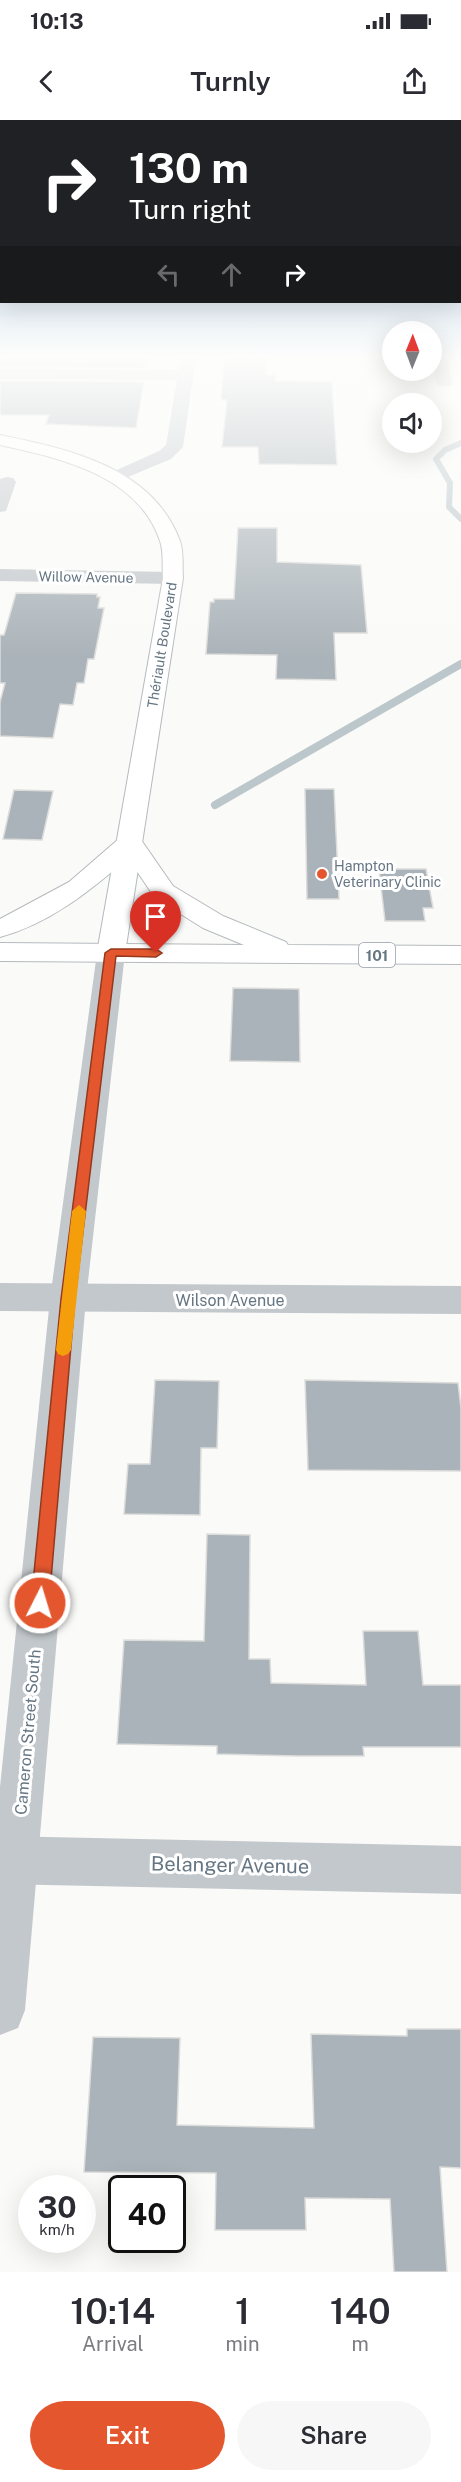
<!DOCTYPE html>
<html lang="en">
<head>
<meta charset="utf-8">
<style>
  :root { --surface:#fff; --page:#f7f7f7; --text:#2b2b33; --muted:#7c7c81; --accent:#e4572e }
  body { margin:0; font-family:"Public Sans",sans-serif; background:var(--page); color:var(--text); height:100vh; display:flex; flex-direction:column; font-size:22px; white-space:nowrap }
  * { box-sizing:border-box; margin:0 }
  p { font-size:20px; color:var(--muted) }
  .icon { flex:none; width:33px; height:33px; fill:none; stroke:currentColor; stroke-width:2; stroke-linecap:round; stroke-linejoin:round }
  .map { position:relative; height:2152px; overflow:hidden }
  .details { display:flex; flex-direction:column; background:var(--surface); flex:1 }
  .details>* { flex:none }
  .top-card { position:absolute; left:0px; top:0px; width:462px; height:183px; box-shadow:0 6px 24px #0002; background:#202124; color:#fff; overflow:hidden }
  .needle { width:39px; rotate:1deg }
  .buttons { position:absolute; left:382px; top:201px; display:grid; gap:12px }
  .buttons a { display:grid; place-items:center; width:60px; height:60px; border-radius:50%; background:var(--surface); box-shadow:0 6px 24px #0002; font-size:30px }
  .speed { position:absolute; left:18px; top:2055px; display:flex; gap:12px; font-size:30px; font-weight:700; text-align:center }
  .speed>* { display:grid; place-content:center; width:78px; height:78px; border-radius:50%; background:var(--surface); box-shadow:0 6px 24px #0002; line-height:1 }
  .speed small { font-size:15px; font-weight:400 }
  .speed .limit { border:3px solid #111; border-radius:9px; background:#fff; color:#111 }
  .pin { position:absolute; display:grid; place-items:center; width:51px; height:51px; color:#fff; margin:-62px -26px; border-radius:50% 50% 50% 0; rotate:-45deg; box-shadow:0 0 6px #0007 }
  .pin .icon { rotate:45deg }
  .me { position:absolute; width:66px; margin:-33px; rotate:5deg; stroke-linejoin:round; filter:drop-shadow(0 0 4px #0008) }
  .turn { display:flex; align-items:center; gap:21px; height:126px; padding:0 30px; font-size:27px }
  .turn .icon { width:78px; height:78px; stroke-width:2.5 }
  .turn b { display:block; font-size:42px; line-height:51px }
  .lanes { display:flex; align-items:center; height:57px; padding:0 30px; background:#0003; justify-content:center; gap:30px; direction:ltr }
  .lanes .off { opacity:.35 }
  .eta { display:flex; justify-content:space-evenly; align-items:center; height:102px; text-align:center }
  .eta b { font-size:36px; font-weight:600; line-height:42px }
  .primary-button { display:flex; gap:12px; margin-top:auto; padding:12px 30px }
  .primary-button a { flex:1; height:69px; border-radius:36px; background:var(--accent); color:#fff; font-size:24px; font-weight:600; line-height:69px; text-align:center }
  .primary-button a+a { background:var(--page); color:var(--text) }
  .status { display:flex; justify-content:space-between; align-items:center; height:42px; padding:0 30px; background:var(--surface); direction:ltr }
  .status svg { height:16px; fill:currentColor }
  header { display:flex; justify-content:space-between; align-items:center; height:78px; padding:0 30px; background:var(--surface); font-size:27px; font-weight:600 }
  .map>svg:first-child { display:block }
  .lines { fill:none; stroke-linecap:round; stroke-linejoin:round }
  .stream-far1 { stroke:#bbc7cb; stroke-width:6 }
  .stream { stroke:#bbc7cb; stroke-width:8 }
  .building { fill:#aab3b9; stroke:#dcdcda; stroke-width:1.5 }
  .secondary-casing { stroke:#b3babf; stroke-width:2 }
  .primary-casing { stroke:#b5babe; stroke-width:2 }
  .minor { fill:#c3c8cc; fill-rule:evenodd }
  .tertiary { fill:#c3c8cc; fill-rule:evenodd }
  .secondary { fill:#fff; fill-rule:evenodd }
  .primary { fill:#fff; fill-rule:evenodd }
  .route { fill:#e4572e; stroke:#94391e; stroke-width:1.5 }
  .slow { fill:#f59e0b }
  .poi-dot { fill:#e4572e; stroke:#fff; stroke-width:2 }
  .labels { text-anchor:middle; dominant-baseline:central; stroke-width:6; stroke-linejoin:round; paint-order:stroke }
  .far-street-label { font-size:14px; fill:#657683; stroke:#fff }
  .far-poi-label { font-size:14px; fill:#657683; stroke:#fff; text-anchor:start }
  .shield { fill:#fff; stroke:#939fa8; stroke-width:1.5 }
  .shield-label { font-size:15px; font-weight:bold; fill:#657683 }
  .street-label { font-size:16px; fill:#657683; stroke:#fff }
  .near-street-label { font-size:20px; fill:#657683; stroke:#fff }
</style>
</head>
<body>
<div class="status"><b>10:13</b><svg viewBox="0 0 49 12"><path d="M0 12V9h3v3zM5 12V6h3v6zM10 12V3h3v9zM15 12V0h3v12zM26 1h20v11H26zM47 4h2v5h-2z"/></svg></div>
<header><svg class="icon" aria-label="back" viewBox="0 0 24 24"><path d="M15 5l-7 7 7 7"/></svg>Turnly<svg class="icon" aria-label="share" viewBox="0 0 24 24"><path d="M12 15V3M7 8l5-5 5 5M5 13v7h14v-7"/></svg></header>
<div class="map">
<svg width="461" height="2152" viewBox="0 0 461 2152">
  <rect width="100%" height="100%" fill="#fafaf8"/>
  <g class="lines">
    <!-- stream-far1 -->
    <polyline class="stream-far1" points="461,323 445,330 436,339 450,363 449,387 461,399"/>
    <!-- stream -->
    <polyline class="stream" points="215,685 461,544"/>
  </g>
  <!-- building -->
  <g class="building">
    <polygon points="0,237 149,237 147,248 0,247"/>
    <polygon points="225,237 267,237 266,255 275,255 275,261 332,262 337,345 259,344 258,327 222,327 227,280 221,280"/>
    <polygon points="0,261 144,262 136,308 46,304 49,295 0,295"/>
    <polygon points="238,408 277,408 277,442 361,445 367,513 334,513 336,560 276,559 277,535 206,534 210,482 214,482 214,479 234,479"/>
    <polygon points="16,473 97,474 97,477 100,477 98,488 104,488 94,539 88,539 84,563 77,563 73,585 60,584 53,618 0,616 0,582 5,563 0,563 0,515 4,515"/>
    <polygon points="305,669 334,669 339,779 307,779"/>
    <polygon points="14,670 53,671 42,720 3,719"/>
    <polygon points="379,749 426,749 433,788 423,788 425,801 385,801"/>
    <polygon points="233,868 299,869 300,942 230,941"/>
    <polygon points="155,1260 219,1261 217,1328 201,1328 200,1395 124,1394 128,1344 150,1344"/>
    <polygon points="305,1260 458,1263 461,1288 461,1351 308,1350"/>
    <polygon points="207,1414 250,1415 249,1539 270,1539 271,1563 366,1565 363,1511 418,1511 423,1565 461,1565 461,1627 363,1627 364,1636 298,1636 217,1634 217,1626 117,1624 124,1520 204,1521"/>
    <polygon points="407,1909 461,1909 461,2048 440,2047 447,2152 394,2152 390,2079 305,2078 306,2110 215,2110 216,2053 84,2052 93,1917 180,1918 177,2005 314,2008 311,1914 407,1916"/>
  </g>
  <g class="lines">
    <defs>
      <path id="secondary" d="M 0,315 C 68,329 153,347 180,421 C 184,432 182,446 183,458 L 125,833 L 121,839 L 111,842 L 101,839 L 97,833 L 163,458 C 162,446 164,432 160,421 C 138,355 60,338 0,325 Z"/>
      <path id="primary" d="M 130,714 L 139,717 L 173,766 L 223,796 L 286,822 L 288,825 L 461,826 L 461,844 L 0,841 L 0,823 L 244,825 L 203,808 L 155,778 L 128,738 C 90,771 49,804 0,817 L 0,799 L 69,762 L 121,717 Z"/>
    </defs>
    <!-- secondary casing -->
    <use href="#secondary" class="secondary-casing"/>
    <!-- primary casing -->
    <use href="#primary" class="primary-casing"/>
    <!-- minor -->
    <g class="minor">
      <polygon points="181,237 196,237 183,327 171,339 116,362 110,361 107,357 110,353 159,331 166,325 177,260 0,259 0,249 178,250"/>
      <polygon points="432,237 446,237 452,263 450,266 438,266 436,263"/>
      <polygon points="7,357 13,358 16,362 6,391 0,392 0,359"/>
      <polygon points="0,449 173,452 180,454 183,458 180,462 173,464 0,461"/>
      <polygon points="0,1163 461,1166 461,1194 0,1191"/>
      <polygon points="0,1716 461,1726 461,1774 0,1764"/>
    </g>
    <!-- tertiary -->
    <polygon class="tertiary" points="111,824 121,827 125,833 86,1179 25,1890 18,1908 0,1915 0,1667 50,1179 97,833 101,827"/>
    <!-- secondary -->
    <use href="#secondary" class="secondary"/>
    <!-- primary -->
    <use href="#primary" class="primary"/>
  </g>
  <!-- sky -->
  <linearGradient id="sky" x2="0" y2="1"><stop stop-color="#96bcdc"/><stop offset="0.44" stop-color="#fdfdfc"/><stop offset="1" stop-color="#fdfdfc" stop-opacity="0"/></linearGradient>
  <rect width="461" height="538" fill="url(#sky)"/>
  <!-- route -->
  <polygon class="route" points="111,829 156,829 162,833 156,837 116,836 75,1179 49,1483 46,1489 40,1491 34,1489 31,1483 61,1179 105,833"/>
  <!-- slow -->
  <polygon class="slow" points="79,1085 86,1091 71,1230 68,1234 63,1236 58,1234 56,1230 72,1091"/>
  <!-- markers -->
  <circle class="poi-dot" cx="322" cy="754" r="6"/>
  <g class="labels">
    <!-- far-street labels -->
    <g class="far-street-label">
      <text transform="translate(86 457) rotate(1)">Willow Avenue</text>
      <text transform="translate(162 525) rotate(-81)">Thériault Boulevard</text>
    </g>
    <!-- far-poi labels -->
    <g class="far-poi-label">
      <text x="334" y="746">Hampton<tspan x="334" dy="16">Veterinary Clinic</tspan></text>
    </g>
    <!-- shield labels -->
    <rect class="shield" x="359" y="823" width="36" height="24" rx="4.5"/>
    <g class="shield-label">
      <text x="377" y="835">101</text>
    </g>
    <!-- street labels -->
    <g class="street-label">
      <text x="230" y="1180">Wilson Avenue</text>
      <text transform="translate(28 1612) rotate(-85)">Cameron Street South</text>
    </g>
    <!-- near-street labels -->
    <g class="near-street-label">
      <text transform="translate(230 1745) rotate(1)">Belanger Avenue</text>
    </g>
  </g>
</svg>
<div class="buttons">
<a><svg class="needle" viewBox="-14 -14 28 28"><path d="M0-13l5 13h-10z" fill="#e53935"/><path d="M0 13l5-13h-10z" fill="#7c7c81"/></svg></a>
<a><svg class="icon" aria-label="sound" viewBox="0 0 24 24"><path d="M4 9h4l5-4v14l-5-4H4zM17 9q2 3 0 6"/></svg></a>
</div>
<div class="speed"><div>30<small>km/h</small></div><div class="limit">40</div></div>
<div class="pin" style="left:156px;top:833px;background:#d93025"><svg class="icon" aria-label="arrive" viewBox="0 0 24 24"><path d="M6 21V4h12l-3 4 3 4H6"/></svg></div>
<svg class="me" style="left:40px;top:1483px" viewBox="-20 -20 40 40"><circle r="17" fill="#e4572e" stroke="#fff" stroke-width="3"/><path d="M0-11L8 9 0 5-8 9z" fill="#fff"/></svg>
<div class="top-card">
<div class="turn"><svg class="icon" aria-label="right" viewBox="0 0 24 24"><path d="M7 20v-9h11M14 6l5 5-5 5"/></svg><div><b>130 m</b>Turn right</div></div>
<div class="lanes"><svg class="icon off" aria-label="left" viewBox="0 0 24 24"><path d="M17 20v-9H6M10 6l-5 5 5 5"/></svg><svg class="icon off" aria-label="ahead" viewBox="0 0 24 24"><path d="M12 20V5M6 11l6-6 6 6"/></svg><svg class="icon" aria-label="right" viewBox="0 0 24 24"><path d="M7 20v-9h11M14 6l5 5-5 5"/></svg></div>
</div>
</div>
<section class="details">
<div class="eta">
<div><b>10:14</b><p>Arrival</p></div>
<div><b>1</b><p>min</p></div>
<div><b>140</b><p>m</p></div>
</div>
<div class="primary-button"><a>Exit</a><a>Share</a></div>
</section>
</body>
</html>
